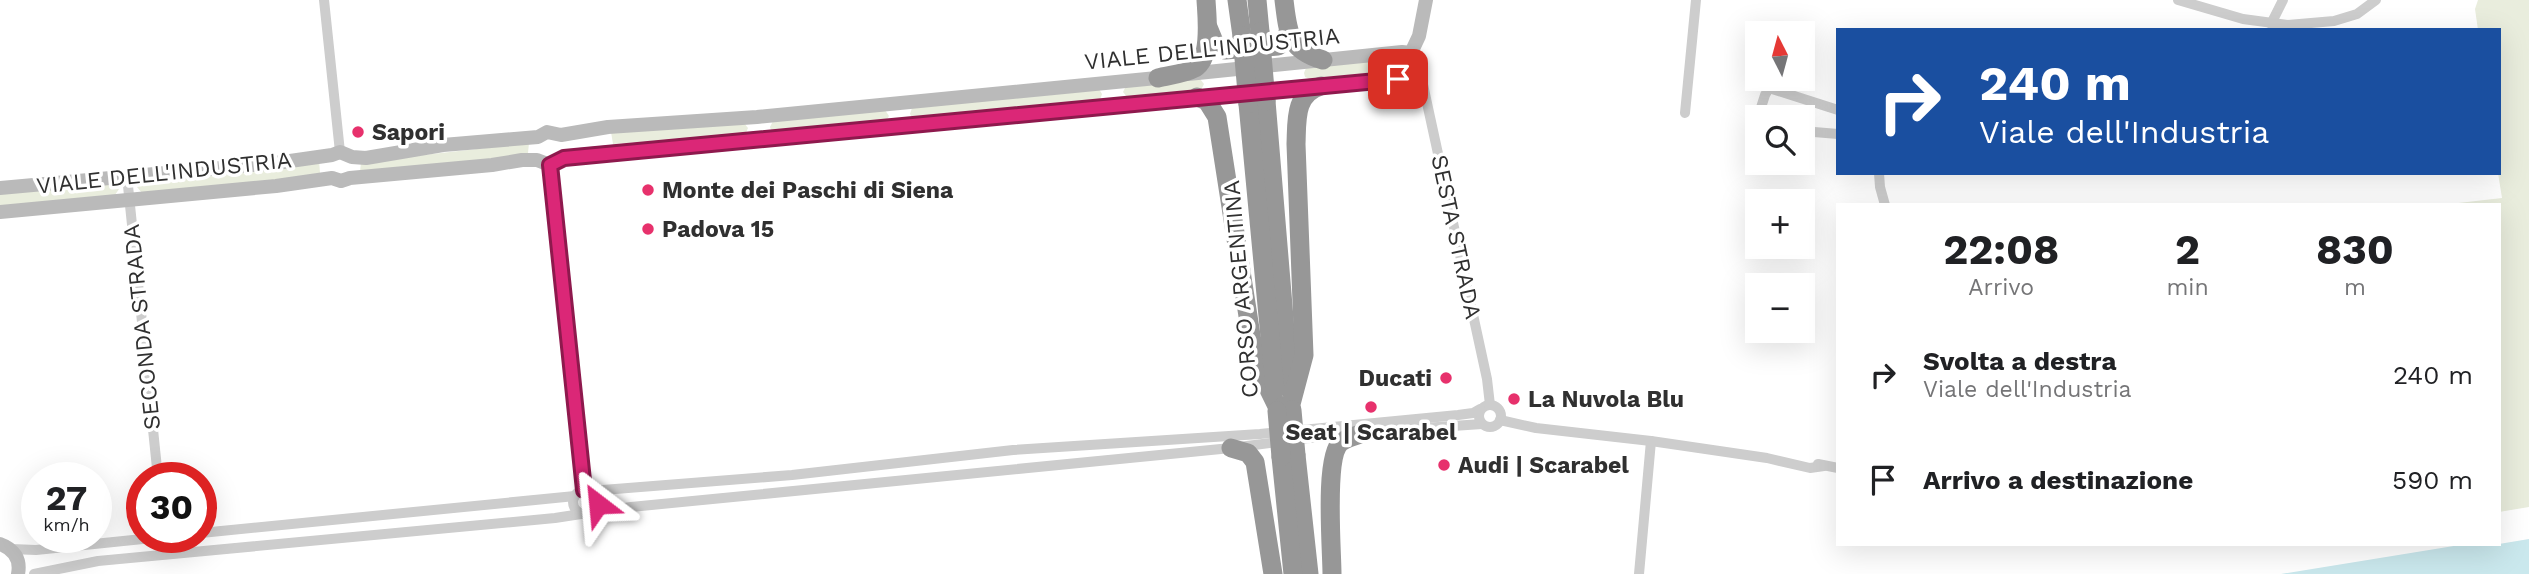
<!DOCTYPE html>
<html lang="it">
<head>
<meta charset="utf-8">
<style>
  :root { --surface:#fff; --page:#f2f2f2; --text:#202124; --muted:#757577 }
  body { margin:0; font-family:"Work Sans",sans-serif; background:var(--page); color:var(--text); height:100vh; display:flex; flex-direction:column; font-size:26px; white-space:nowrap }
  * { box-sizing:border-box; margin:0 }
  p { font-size:23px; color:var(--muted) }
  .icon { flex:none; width:38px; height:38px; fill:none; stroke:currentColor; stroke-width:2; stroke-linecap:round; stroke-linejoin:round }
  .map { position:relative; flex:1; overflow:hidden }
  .details { position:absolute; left:1836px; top:203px; width:665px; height:343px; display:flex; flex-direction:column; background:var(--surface); border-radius:0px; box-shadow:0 7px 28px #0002 }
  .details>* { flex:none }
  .banner { position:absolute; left:1836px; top:28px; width:665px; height:147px; border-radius:0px; box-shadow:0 7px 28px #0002; background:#1a4fa0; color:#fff; overflow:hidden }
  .needle { width:46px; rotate:354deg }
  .controls { position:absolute; left:1745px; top:21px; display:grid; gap:14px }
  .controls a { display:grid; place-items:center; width:70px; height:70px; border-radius:0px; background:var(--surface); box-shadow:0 7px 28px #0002; font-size:35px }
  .speed { position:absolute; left:21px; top:462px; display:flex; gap:14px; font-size:35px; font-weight:700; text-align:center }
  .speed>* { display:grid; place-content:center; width:91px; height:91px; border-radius:50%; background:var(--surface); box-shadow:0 7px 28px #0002; line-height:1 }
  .speed small { font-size:18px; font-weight:400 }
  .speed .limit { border:10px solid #d22; background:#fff; color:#111 }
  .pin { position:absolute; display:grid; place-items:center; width:60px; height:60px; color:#fff; margin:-30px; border-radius:14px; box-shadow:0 4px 10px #0006 }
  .me { position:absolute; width:77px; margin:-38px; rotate:331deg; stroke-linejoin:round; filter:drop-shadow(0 0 5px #0008) }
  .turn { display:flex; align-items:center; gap:24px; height:147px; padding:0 28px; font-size:32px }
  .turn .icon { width:91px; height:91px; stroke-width:2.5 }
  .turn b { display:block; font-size:49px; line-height:60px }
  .eta { display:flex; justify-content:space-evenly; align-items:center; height:119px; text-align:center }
  .eta b { font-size:42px; font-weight:700; line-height:49px }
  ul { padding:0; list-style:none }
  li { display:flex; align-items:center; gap:21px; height:105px; padding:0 28px }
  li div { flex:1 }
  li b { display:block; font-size:26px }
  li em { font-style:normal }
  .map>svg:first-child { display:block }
  .green { fill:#e9eddd }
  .water { fill:#cae8ed }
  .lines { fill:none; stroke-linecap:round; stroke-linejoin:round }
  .street { stroke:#cdcdcd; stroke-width:10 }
  .secondary { stroke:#bababa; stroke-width:14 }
  .highway { stroke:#979797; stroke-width:19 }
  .highway-bridge { stroke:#979797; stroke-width:19 }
  .route-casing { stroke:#8e194d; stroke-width:18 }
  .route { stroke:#db2777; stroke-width:12 }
  .poi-dot { fill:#e7316c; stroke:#fff; stroke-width:2.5 }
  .labels { text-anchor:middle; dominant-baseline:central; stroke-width:7; stroke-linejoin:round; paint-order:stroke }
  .street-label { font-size:23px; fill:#303030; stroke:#fff }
  .poi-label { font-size:23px; font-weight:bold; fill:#303030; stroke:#fff; text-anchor:start }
</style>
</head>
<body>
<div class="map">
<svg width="2529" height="574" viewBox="0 0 2529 574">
  <rect width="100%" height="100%" fill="#fff"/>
  <!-- green -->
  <g class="green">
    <polygon points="2478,0 2529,0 2529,507 2499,512 2499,205 2441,205 2502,198 2498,173 2499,30 2478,30 2475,9"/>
    <polygon points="1401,58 1405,63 1400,70 1310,79 1305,77 1304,73 1306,68"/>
    <polygon points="1200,79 1204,84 1201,90 1127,97 1123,92 1126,86"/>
    <polygon points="1099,89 1102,94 1100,100 913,119 910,114 912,108"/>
    <polygon points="885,110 889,116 886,121 771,130 770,127 773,121"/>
    <polygon points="744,123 748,128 745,135 613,144 611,132"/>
    <polygon points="529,143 528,153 511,158 360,172 361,162"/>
    <polygon points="319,160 320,173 279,180 142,193 137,187 140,181"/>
    <polygon points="114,183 119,189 115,195 0,206 0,194"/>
  </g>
  <!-- water -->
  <polygon class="water" points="2529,539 2529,574 2281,574 2466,544 2499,544"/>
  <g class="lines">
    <!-- street -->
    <g class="street">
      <polyline points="324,0 340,152"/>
      <polyline points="2178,0 2243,19 2288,25 2334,21 2357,14 2376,0"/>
      <polyline points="2271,24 2283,0"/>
      <polyline points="1413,74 1422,80 1487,379 1490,405"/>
      <polyline points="1685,113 1696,0"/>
      <polyline points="1758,117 1765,95 1769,88 1838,110"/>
      <polyline points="1802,131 1838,134"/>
      <polyline points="550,165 584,490"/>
      <polyline points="1879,173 1880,187 1885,205"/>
      <polyline points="127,176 158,478"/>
      <circle cx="1490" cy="416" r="11"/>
      <polyline points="1500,420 1536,428 1651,441 1767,458 1810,468 1824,466"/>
      <polyline points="1818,464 1838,468"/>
      <circle cx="585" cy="502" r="12"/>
      <polyline points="590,491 792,475 1013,450 1260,434 1458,415 1473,413 1480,409"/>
      <polyline points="592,513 631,507 1231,448 1350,433 1482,424"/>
      <polyline points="201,533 575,496"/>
      <polyline points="11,549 36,550 162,537"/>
      <polyline points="34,574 98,561 555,518 581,514"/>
      <polyline points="1639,574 1651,441"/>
    </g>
    <!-- secondary -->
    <g class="secondary">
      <polyline points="1411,53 1419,36 1426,0"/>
      <polyline points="0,188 276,163 332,155 340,152 352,157 366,158 443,145 538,137 547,132 561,135 608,127 757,117 1167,77"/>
      <polyline points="0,212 276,186 332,178 341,181 350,178 492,165 522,160 537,160 550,165 564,158 579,155 1398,79 1409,77 1417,68 1416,59 1411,53 1402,52 1188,74"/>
      <path d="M 0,544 C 14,549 21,559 18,574"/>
    </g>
    <!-- highway -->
    <g class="highway">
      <polyline points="1237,0 1242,36"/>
      <polyline points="1257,0 1260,32"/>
      <path d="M 1284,0 C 1288,32 1288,50 1323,60"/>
      <polyline points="1208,27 1215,44 1225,50 1278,46 1286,39 1288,32"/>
      <path d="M 1158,78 C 1170,75 1184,74 1195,68 C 1212,58 1207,18 1206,0"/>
      <polyline points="1197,97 1207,101 1217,117 1255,361 1276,404"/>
      <polyline points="1266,101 1290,390"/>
      <polyline points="1248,104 1275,390"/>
      <path d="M 1291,404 L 1304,355 L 1296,144 C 1297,121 1294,94 1321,86"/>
      <polyline points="1231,448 1248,453 1255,462 1273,574"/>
      <polyline points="1296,455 1309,574"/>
      <polyline points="1281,457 1293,574"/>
      <path d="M 1332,574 C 1332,550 1324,456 1341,442 C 1347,438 1356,436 1362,433"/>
    </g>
    <!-- highway-bridge -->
    <g class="highway-bridge">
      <polyline points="1260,32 1266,101"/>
      <polyline points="1242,36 1248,104"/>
      <polyline points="1292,410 1296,455"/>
      <polyline points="1277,411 1281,457"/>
    </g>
  </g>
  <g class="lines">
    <defs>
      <polyline id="route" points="598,504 594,493 584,490 550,165 564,158 1398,79"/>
    </defs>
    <!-- route casing -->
    <use href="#route" class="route-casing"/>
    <!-- route -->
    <use href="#route" class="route"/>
  </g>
  <!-- markers -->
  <g class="poi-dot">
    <circle cx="358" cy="132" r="7"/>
    <circle cx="648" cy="190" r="7"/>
    <circle cx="648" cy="229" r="7"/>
    <circle cx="1446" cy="378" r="7"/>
    <circle cx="1514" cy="399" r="7"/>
    <circle cx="1371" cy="407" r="7"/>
    <circle cx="1444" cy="465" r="7"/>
  </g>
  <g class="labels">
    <!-- street labels -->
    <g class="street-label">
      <text transform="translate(1212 49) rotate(-6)">VIALE DELL'INDUSTRIA</text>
      <text transform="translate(164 173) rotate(-6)">VIALE DELL'INDUSTRIA</text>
      <text transform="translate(1456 237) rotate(78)">SESTA STRADA</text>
      <text transform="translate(1241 289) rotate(-95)">CORSO ARGENTINA</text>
      <text transform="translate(142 327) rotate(-96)">SECONDA STRADA</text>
    </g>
    <!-- poi labels -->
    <g class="poi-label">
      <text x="372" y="132">Sapori</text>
      <text x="662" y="190">Monte dei Paschi di Siena</text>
      <text x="662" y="229">Padova 15</text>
      <text x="1432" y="378" text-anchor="end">Ducati</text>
      <text x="1528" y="399">La Nuvola Blu</text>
      <text x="1371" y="432" text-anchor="middle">Seat | Scarabel</text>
      <text x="1458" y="465">Audi | Scarabel</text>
    </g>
  </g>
</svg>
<div class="controls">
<a><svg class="needle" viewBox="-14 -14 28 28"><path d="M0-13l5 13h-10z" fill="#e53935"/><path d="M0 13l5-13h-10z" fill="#757577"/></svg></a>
<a><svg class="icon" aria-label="search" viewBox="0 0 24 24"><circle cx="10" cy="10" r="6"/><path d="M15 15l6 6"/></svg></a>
<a>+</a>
<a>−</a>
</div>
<div class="speed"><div>27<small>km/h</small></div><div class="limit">30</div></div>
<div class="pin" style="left:1398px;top:79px;background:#d93025"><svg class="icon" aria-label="arrive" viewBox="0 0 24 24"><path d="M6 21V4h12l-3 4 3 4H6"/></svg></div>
<svg class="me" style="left:598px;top:504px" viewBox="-20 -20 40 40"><path d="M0-17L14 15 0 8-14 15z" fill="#db2777" stroke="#fff" stroke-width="4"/></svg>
<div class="banner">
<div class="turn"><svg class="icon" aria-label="right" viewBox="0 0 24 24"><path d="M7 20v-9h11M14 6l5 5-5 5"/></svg><div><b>240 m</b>Viale dell'Industria</div></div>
</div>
<section class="details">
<div class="eta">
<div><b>22:08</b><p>Arrivo</p></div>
<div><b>2</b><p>min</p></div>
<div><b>830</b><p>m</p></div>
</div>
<ul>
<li><svg class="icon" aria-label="right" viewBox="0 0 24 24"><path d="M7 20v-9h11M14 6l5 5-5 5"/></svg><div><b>Svolta a destra</b><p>Viale dell'Industria</p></div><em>240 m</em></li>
<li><svg class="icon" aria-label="arrive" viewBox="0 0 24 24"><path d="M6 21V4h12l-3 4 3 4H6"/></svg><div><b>Arrivo a destinazione</b></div><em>590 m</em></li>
</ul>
</section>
</div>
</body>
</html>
